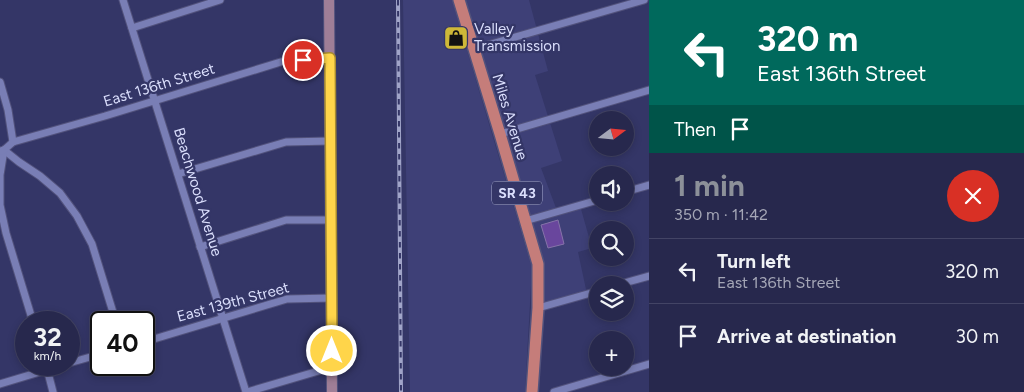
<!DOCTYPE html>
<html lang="en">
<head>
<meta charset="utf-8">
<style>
  :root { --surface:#27284d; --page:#333457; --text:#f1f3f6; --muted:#a4a6b6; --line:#434465; --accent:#8c9099 }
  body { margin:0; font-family:Figtree,sans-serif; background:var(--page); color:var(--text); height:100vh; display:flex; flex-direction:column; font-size:19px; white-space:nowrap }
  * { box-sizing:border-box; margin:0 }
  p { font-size:16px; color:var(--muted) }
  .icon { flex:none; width:28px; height:28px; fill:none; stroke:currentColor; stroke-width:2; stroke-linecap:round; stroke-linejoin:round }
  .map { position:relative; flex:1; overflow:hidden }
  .drawer { display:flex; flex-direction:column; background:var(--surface); width:375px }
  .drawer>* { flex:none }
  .hud { background:#00695c; color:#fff; overflow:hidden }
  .needle { width:32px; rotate:74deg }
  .fabs { position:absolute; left:589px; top:111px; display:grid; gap:10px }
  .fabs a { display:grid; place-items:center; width:45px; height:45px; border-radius:50%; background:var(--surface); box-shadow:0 2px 8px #0003,0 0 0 1px var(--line); font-size:25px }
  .speed { position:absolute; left:15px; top:311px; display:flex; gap:10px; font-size:25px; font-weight:700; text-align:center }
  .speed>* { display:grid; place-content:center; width:65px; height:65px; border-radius:50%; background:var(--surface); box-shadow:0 2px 8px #0003,0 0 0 1px var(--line); line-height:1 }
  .speed small { font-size:12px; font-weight:400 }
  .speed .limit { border:2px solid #111; border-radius:8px; background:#fff; color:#111 }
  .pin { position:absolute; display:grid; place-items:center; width:42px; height:42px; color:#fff; margin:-21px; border:2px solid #fff; border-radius:50%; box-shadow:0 1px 5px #0007 }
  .me { position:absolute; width:55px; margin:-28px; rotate:0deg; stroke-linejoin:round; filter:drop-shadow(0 0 4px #0008) }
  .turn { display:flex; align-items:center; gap:18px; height:105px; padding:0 25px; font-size:22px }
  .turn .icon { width:65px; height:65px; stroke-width:2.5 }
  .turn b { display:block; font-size:35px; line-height:42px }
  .then { display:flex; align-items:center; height:48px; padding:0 25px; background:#0003; gap:10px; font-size:19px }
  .round { display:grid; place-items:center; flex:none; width:52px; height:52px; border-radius:26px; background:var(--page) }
  .summary { display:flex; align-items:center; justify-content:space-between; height:85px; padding:0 25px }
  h1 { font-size:30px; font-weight:700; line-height:38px; color:var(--accent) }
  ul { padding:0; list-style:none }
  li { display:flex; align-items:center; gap:15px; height:65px; padding:0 25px; border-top:1px solid var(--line) }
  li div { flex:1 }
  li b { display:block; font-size:19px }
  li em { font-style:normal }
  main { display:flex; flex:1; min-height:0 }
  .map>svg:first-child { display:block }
  .built { fill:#3e4077 }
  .building { fill:#69469d; stroke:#8673a9 }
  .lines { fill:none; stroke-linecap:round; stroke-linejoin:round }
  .street-casing { stroke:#52527c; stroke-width:9 }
  .secondary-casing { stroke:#52527c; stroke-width:12 }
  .primary-casing { stroke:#52527c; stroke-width:14 }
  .street { stroke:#797eb5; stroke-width:7 }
  .secondary { stroke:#9f7e97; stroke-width:10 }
  .primary { stroke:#c57d7a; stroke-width:11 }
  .rail-casing { stroke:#a0a4c8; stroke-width:4 }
  .rail { stroke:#343667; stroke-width:2; stroke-dasharray:5.5; stroke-linecap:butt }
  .route-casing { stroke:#a68a30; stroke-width:12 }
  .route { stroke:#ffd54a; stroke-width:9 }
  .labels { text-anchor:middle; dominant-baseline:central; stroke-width:4.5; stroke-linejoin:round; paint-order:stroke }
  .shield { fill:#343667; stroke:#a8accf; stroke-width:1 }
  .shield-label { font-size:14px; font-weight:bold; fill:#dadefc }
  .poi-label { font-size:15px; fill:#dadefc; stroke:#343667; text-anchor:start }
  .street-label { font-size:15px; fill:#dadefc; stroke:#343667 }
</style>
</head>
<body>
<main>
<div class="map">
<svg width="649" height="392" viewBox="0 0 649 392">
  <rect width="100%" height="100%" fill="#343667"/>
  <!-- built -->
  <g class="built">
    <polygon points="403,0 452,0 532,268 525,392 410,392"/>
    <polygon points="459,0 529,0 548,71 535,75 562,161 541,168 556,208 579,202 592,248 578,252 587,294 538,308 538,264"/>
  </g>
  <!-- building -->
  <polygon class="building" points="558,220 564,244 548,248 541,225"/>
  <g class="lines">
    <defs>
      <g id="street">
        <polyline points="123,0 246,392"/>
        <polyline points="132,28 220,0"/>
        <polyline points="474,49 644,0"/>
        <polyline points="0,82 8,110 13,142"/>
        <polyline points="500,134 649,90"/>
        <polyline points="4,150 19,162 40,176 60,193 77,216 92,244 116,322"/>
        <polyline points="4,150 0,175 0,205 6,233 33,322"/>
        <polyline points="0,151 4,150 13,142 105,116 284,61 330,58"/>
        <polyline points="178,174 286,142 330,141"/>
        <polyline points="625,192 649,185"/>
        <polyline points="525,221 598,200"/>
        <polyline points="200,247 286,220 331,220"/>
        <polyline points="617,285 649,276"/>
        <polyline points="538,308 598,291"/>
        <polyline points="144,342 287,299 332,298"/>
        <polyline points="69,363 101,354"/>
        <polyline points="46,365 53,392"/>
        <polyline points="0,384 63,365"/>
        <polyline points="247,392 332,367"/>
        <polyline points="554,392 649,364"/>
      </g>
      <polyline id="secondary" points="329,0 332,392"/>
      <polyline id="primary" points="459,0 500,134 538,264 538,308 532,392"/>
    </defs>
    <!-- street casing -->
    <use href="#street" class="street-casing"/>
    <!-- secondary casing -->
    <use href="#secondary" class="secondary-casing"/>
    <!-- primary casing -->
    <use href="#primary" class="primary-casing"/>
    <!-- street -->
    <use href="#street" class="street"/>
    <!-- secondary -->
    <use href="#secondary" class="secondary"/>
    <!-- primary -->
    <use href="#primary" class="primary"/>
    <defs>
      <polyline id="rail" points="398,0 401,392"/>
    </defs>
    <!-- rail casing -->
    <use href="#rail" class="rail-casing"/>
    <!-- rail -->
    <use href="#rail" class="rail"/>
  </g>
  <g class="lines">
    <defs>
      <polyline id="route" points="303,60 330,58 332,351"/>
    </defs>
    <!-- route casing -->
    <use href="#route" class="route-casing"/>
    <!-- route -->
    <use href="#route" class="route"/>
  </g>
  <!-- icons -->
  <defs>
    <symbol id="shop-square" viewBox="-11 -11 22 22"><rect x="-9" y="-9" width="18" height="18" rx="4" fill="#ceb838" stroke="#343667"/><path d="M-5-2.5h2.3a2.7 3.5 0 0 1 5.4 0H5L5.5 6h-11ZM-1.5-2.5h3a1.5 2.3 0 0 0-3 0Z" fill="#111"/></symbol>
  </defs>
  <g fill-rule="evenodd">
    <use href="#shop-square" x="442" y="24" width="28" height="28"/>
  </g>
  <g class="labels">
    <!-- shield labels -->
    <rect class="shield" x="492" y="181.5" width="50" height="23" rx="4"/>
    <g class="shield-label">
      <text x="517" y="193">SR 43</text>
    </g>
    <!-- poi labels -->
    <g class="poi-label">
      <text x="474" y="29">Valley<tspan x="474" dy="17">Transmission</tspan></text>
    </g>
    <!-- street labels -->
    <g class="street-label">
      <text transform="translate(159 85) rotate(-17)">East 136th Street</text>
      <text transform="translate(510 117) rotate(73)">Miles Avenue</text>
      <text transform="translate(198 192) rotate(73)">Beachwood Avenue</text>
      <text transform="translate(233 302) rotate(-15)">East 139th Street</text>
    </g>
  </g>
</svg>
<div class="fabs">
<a><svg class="needle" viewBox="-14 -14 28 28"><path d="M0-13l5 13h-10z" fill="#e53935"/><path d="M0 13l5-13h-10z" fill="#a4a6b6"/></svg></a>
<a><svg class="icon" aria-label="sound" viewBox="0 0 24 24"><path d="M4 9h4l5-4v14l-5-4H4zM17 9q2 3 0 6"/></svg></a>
<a><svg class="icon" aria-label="search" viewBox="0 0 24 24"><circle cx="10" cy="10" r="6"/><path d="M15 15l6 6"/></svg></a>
<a><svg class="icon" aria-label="layers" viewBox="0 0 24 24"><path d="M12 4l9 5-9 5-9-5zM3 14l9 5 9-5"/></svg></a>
<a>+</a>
</div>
<div class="speed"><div>32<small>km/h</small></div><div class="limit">40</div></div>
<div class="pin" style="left:303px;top:60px;background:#d93025"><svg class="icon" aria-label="arrive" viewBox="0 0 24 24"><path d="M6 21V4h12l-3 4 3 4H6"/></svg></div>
<svg class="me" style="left:332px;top:351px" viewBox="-20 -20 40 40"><circle r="17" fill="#ffd54a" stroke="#fff" stroke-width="3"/><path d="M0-11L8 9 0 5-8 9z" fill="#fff"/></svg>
</div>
<section class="drawer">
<div class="hud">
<div class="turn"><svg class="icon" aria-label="left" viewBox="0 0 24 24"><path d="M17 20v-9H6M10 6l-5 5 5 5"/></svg><div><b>320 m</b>East 136th Street</div></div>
<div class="then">Then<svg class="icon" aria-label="arrive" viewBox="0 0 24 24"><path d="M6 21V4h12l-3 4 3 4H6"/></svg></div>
</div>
<div class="summary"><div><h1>1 min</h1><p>350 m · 11:42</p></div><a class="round" style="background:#d93025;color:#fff"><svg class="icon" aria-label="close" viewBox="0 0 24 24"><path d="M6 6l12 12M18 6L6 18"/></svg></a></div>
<ul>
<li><svg class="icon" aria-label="left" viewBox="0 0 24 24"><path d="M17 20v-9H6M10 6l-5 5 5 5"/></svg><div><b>Turn left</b><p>East 136th Street</p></div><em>320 m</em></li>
<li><svg class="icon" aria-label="arrive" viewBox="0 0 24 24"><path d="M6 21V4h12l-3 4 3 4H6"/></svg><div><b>Arrive at destination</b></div><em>30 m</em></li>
</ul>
</section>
</main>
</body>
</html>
